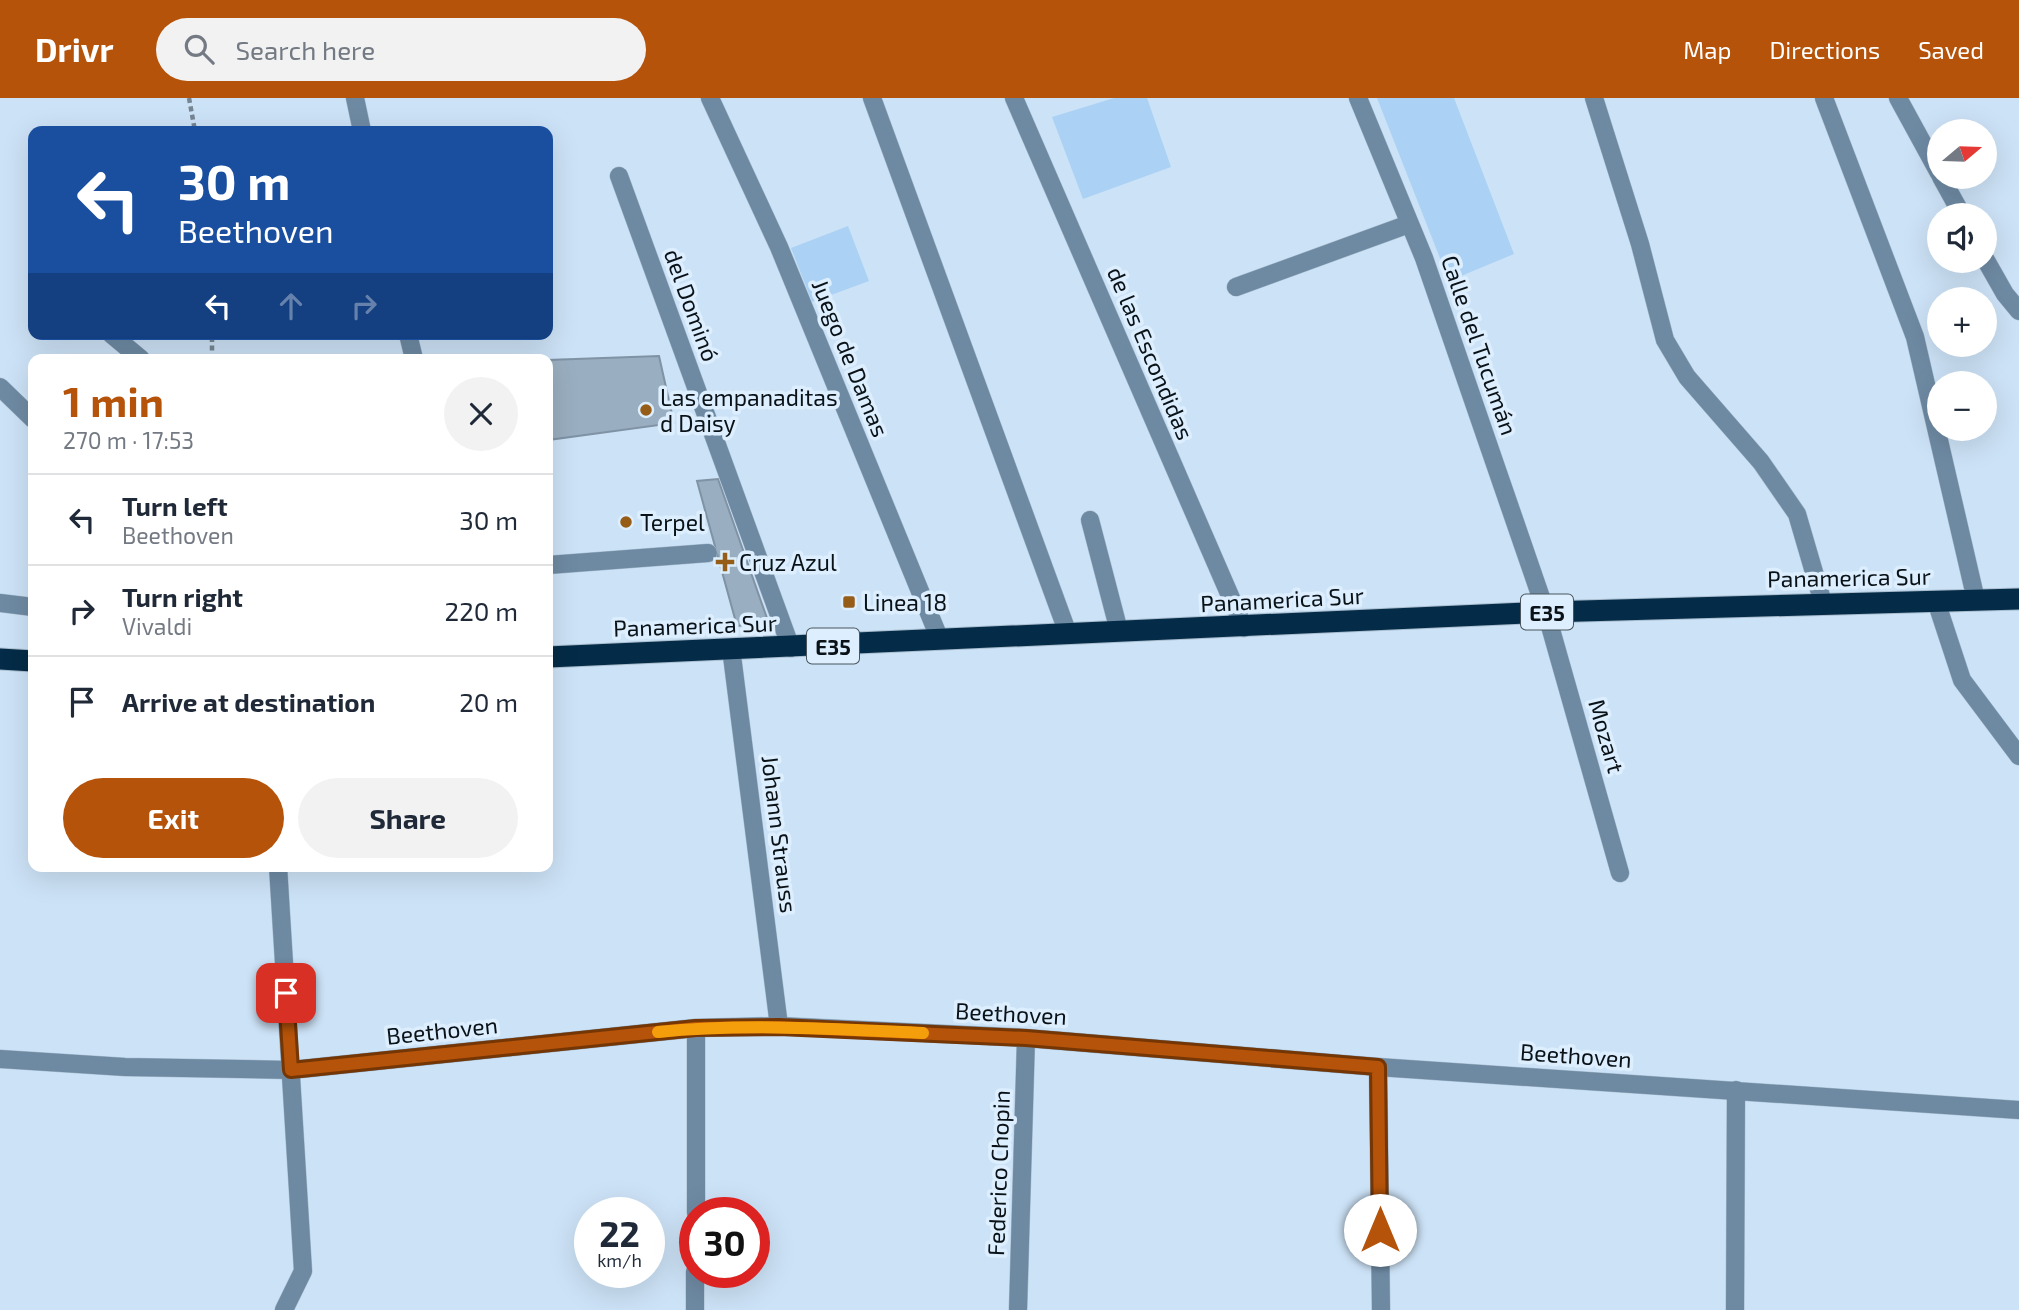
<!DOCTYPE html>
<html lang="en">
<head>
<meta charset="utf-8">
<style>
  :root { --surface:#fff; --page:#f2f2f3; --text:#1f2937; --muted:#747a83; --line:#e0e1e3; --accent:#b45309 }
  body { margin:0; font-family:"Exo 2",sans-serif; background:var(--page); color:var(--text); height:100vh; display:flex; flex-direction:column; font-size:26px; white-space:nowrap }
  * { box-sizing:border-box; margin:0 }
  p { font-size:23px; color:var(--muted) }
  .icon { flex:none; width:38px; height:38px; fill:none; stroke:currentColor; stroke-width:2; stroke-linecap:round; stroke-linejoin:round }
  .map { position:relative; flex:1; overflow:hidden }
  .sheet { position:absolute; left:28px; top:256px; width:525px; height:518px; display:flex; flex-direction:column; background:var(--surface); border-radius:14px; box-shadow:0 7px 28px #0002 }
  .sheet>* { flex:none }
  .hud { position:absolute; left:28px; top:28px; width:525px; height:214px; border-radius:14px; box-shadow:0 7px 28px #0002; background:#1a4fa0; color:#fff; overflow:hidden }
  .needle { width:46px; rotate:71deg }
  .controls { position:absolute; left:1927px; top:21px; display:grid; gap:14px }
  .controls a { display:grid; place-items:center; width:70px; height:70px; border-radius:50%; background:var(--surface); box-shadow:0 7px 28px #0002; font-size:35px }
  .speed { position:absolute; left:574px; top:1099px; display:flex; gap:14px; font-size:35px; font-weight:700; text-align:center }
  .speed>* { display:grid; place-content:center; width:91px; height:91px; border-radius:50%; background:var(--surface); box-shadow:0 7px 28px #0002; line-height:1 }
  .speed small { font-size:18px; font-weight:400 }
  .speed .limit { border:10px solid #d22; background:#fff; color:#111 }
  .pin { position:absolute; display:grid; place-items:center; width:60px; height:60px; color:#fff; margin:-30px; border-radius:14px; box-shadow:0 4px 10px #0006 }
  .me { position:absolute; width:77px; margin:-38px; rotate:0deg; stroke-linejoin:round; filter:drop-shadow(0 0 5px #0008) }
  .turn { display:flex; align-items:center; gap:24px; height:147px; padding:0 35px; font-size:32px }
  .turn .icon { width:91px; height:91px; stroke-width:2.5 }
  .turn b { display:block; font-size:49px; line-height:60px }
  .lanes { display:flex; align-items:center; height:66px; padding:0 35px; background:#0003; justify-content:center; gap:35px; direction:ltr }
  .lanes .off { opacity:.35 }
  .round { display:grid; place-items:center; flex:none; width:74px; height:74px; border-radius:37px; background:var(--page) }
  .head { display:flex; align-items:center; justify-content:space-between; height:119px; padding:0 35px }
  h1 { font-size:42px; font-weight:700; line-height:52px; color:var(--accent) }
  .action { display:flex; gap:14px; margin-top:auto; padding:14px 35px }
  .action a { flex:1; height:80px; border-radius:42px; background:var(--accent); color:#fff; font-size:28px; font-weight:700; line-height:80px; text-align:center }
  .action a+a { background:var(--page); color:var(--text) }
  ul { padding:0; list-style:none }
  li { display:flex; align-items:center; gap:21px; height:91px; padding:0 35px; border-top:2px solid var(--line) }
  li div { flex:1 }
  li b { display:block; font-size:26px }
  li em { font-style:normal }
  header { display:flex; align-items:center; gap:42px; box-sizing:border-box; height:98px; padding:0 35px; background:var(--accent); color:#fff }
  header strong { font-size:33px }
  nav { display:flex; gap:38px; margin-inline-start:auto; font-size:24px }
  .search { width:490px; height:63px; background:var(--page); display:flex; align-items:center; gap:18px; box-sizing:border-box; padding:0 24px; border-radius:38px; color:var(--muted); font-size:26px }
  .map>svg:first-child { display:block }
  .green { fill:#abd2f4 }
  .building { fill:#99aec0; stroke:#7f93a5; stroke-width:2 }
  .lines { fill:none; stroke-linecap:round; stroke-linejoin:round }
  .minor-casing { stroke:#a9bdce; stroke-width:19 }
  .highway-casing { stroke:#a9bdce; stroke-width:23 }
  .path { stroke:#768593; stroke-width:4.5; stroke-dasharray:5 3.5; stroke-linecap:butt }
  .minor { stroke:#6e8aa3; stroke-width:18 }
  .highway { stroke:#042b47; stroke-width:21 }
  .route-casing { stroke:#753606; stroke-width:18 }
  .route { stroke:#b45309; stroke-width:12 }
  .slow { stroke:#f59e0b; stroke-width:12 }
  .poi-dot { fill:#965d18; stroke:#ddeffe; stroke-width:2.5 }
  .labels { text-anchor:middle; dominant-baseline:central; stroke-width:7; stroke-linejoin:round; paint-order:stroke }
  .shield { fill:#ddeffe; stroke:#49545d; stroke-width:2 }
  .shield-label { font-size:21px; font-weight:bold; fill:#0a1218 }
  .street-label { font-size:23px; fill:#0a1218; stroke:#ddeffe }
  .poi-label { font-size:23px; fill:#0a1218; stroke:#ddeffe; text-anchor:start }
</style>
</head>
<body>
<header>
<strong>Drivr</strong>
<div class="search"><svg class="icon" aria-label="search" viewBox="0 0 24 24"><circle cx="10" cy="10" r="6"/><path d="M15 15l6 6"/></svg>Search here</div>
<nav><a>Map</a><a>Directions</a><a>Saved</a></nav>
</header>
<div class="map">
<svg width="2019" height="1212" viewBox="0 0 2019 1212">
  <rect width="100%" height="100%" fill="#cce2f6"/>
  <!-- green -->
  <g class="green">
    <polygon points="1114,0 1147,0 1171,69 1083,101 1052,19"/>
    <polygon points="1377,0 1454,0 1514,156 1449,183"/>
    <polygon points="848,128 869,183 812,204 791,150"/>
  </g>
  <!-- building -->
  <g class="building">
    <polygon points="659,258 674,325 548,342 548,262"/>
    <polygon points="718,381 768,523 737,528 697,383"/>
  </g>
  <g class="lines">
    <defs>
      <g id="minor">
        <polyline points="355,0 362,33"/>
        <polyline points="710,0 779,149 940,542"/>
        <polyline points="872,0 1067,533"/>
        <polyline points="1014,0 1244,530"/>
        <polyline points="1358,0 1424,160 1546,514 1620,775"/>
        <polyline points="1594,0 1640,146 1665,242 1687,279 1761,364 1797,416 1823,505"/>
        <polyline points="1824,0 1915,239 1976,502"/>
        <polyline points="1898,0 1939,75"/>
        <polyline points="619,78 791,550"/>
        <polyline points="1941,79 1962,117"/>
        <polyline points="1984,159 2005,196 2019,213"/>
        <polyline points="1236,189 1409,126"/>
        <polyline points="111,236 141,261"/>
        <polyline points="408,236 414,261"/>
        <polyline points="0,289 33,321"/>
        <polyline points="1090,422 1119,533"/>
        <polyline points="548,467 708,455"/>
        <polyline points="1936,503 1962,582 2019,658"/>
        <polyline points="0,505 33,509"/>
        <polyline points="731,550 779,928"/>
        <polyline points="278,768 303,1173 284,1212"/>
        <polyline points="0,961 125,969 291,972 696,930 779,928 1026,940 1378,969 2019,1012"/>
        <polyline points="1378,969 1381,1212"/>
        <polyline points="696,1115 696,930"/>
        <polyline points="695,1212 695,1174"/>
        <polyline points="1018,1212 1026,940"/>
        <polyline points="1735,1212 1736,992"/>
      </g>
      <g id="highway">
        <polyline points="548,559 1546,514 2019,501"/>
        <polyline points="0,561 33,563"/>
      </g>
    </defs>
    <!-- minor casing -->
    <use href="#minor" class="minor-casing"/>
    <!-- highway casing -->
    <use href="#highway" class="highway-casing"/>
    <!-- path -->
    <g class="path">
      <polyline points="189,0 195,33"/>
      <polyline points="212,261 212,236"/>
    </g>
    <!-- minor -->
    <use href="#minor" class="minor"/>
    <!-- highway -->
    <use href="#highway" class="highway"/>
  </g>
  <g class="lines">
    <defs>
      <polyline id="route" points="286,895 291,972 696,930 779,929 1026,940 1378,969 1380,1132"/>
    </defs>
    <!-- route casing -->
    <use href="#route" class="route-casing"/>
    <!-- route -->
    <use href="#route" class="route"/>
    <!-- slow -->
    <path class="slow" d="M 658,934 C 746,925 835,931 923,935"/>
  </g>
  <!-- markers -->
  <g class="poi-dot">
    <circle cx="646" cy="312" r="7"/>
    <circle cx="626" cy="424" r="7"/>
    <path d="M721.5 453.5h7v7h7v7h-7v7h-7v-7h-7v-7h7z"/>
    <rect x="842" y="497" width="14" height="14" rx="3.5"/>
  </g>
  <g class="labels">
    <!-- shield labels -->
    <g class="shield">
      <rect x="1521" y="496.5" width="52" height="35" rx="5"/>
      <rect x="807" y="530.5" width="52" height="35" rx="5"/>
    </g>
    <g class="shield-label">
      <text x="1547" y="514">E35</text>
      <text x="833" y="548">E35</text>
    </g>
    <!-- street labels -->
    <g class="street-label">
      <text transform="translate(692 207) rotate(70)">del Dominó</text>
      <text transform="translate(1480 247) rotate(71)">Calle del Tucumán</text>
      <text transform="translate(1151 255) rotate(67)">de las Escondidas</text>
      <text transform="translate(851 260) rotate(68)">Juego de Damas</text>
      <text transform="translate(1849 479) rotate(-1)">Panamerica Sur</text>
      <text transform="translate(1282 501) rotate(-3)">Panamerica Sur</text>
      <text transform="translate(695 527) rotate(-2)">Panamerica Sur</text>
      <text transform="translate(1607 638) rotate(74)">Mozart</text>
      <text transform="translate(780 736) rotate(83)">Johann Strauss</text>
      <text transform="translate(1011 915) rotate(3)">Beethoven</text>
      <text transform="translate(442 932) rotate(-6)">Beethoven</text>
      <text transform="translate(1576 957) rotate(4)">Beethoven</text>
      <text transform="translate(998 1075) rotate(-88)">Federico Chopin</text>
    </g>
    <!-- poi labels -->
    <g class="poi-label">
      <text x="660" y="299">Las empanaditas<tspan x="660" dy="26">d Daisy</tspan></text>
      <text x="640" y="424">Terpel</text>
      <text x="739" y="464">Cruz Azul</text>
      <text x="863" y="504">Linea 18</text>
    </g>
  </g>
</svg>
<div class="controls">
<a><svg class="needle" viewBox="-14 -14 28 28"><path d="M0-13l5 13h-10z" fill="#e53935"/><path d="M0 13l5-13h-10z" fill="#747a83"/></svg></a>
<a><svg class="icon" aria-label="sound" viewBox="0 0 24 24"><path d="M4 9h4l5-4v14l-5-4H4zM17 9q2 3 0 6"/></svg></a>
<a>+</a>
<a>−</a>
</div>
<div class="speed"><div>22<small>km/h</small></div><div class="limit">30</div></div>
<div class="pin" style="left:286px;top:895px;background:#d93025"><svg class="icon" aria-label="arrive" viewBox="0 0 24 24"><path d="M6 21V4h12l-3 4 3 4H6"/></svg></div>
<svg class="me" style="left:1380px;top:1132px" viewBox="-20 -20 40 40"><circle r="19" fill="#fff"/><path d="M0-13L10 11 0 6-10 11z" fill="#b45309"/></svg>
<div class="hud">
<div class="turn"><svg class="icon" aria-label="left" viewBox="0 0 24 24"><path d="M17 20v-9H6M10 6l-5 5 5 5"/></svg><div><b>30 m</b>Beethoven</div></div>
<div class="lanes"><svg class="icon" aria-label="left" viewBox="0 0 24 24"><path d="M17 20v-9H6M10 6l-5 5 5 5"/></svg><svg class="icon off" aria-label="ahead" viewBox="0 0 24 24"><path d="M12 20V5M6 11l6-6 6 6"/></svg><svg class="icon off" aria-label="right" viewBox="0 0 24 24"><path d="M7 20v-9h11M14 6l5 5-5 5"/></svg></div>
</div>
<section class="sheet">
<div class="head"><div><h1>1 min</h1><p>270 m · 17:53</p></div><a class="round"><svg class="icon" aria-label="close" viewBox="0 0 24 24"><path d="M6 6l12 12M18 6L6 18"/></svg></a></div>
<ul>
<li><svg class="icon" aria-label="left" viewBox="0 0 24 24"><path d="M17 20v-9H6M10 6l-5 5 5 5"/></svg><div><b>Turn left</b><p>Beethoven</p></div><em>30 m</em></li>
<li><svg class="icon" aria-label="right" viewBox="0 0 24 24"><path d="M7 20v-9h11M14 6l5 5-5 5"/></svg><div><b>Turn right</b><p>Vivaldi</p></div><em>220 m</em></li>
<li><svg class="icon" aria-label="arrive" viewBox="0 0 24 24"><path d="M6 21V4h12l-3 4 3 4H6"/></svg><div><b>Arrive at destination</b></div><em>20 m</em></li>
</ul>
<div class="action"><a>Exit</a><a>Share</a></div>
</section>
</div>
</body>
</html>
